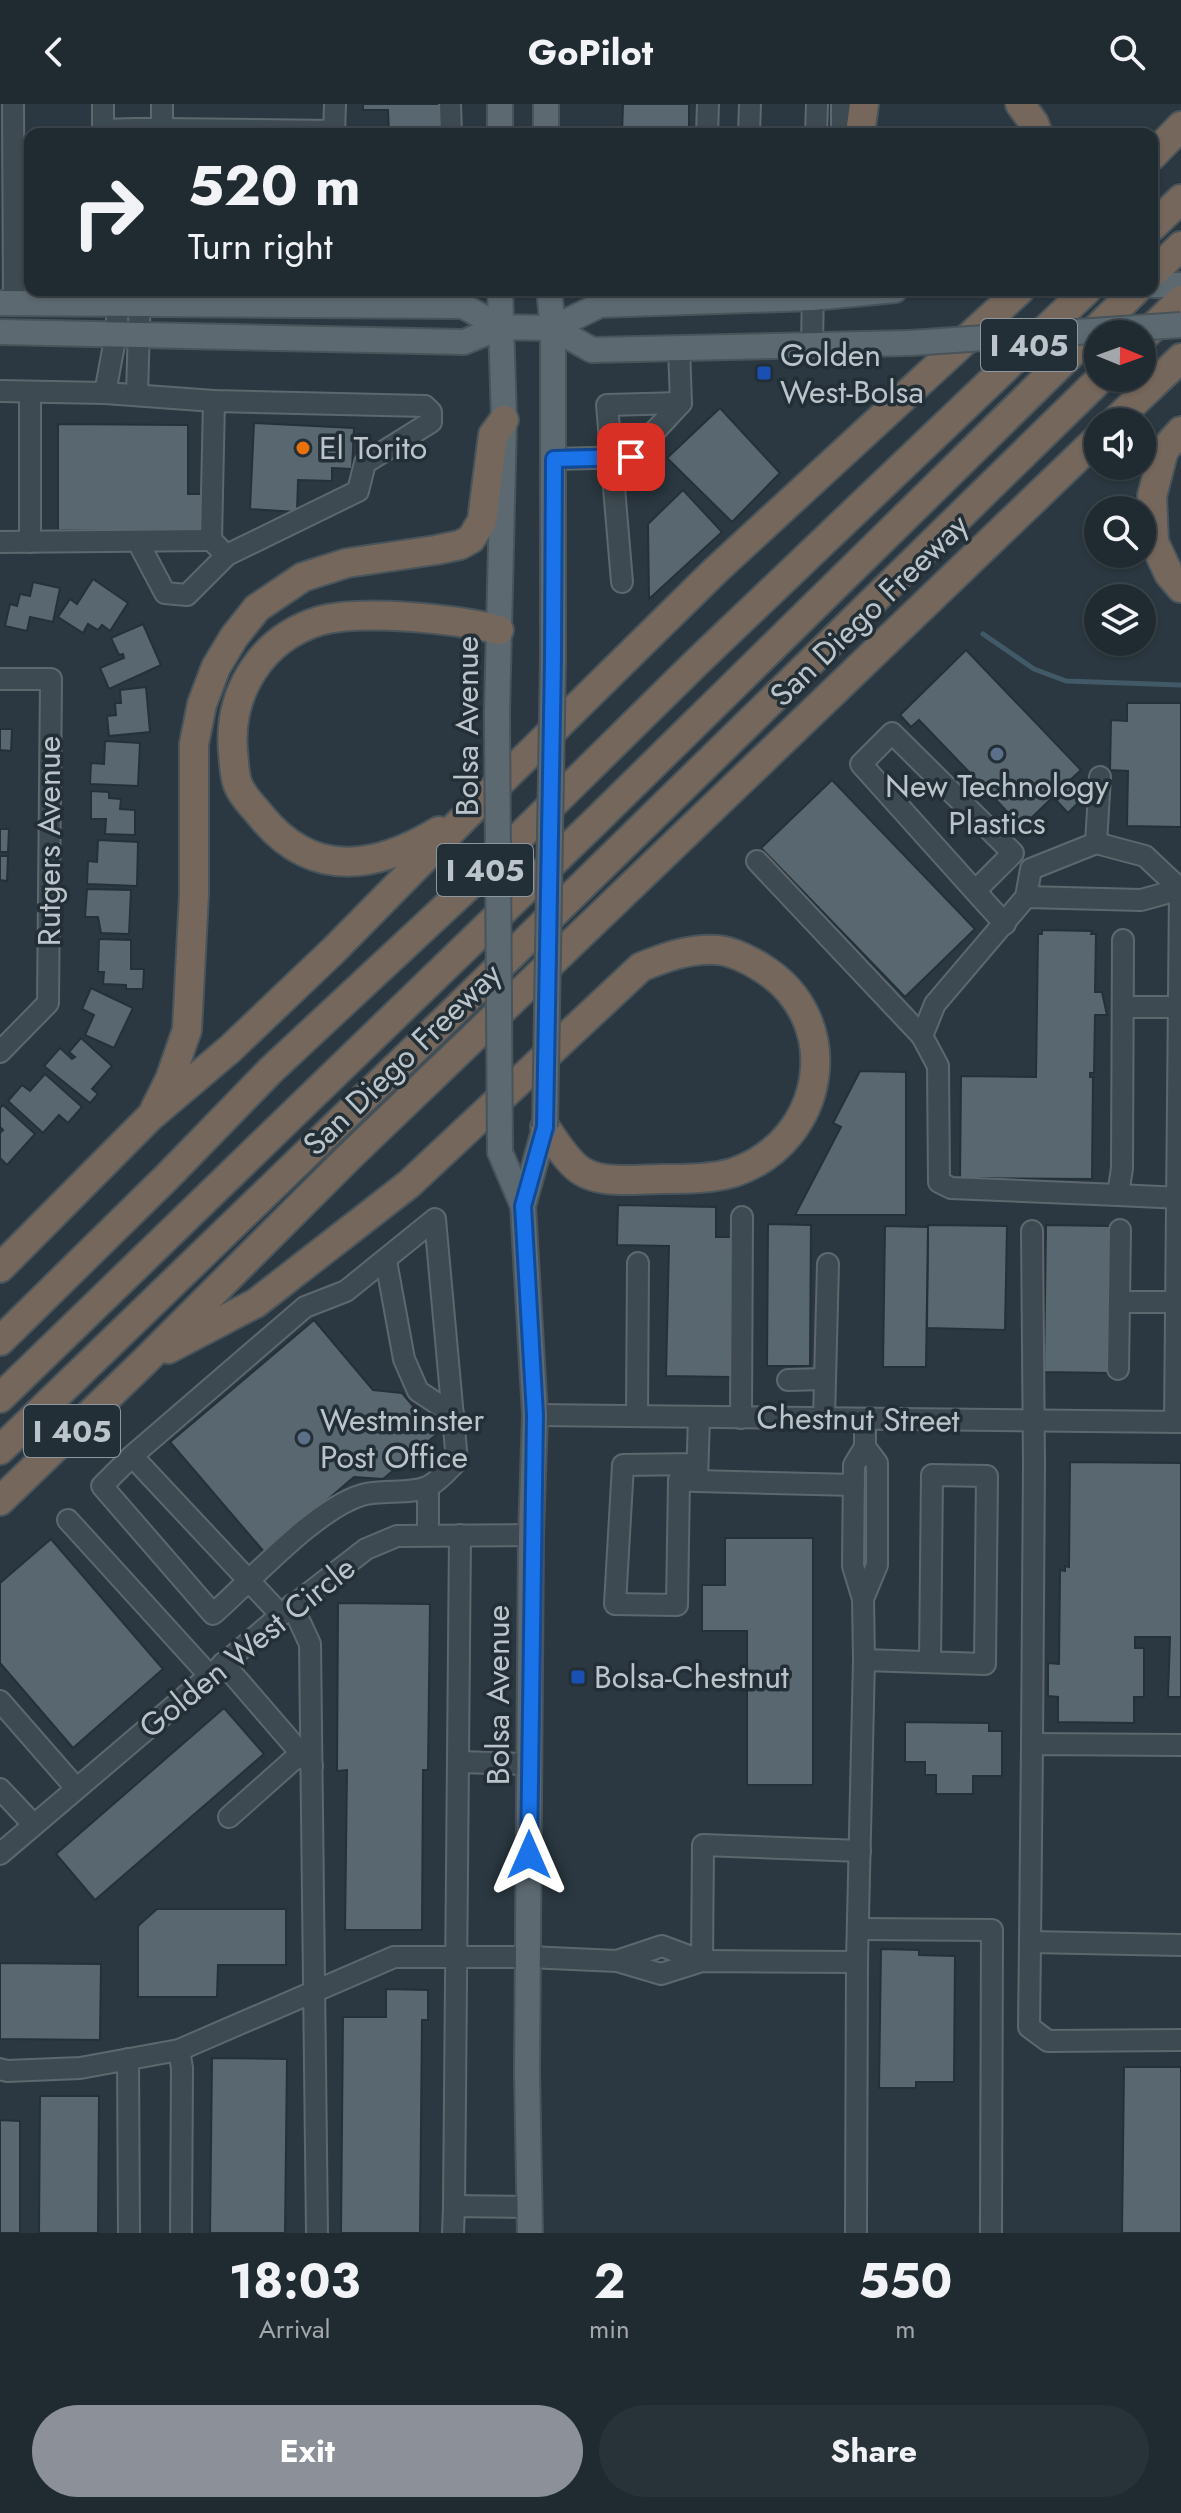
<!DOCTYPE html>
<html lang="en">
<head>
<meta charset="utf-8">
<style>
  :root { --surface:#202a31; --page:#283239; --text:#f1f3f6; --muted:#a2a7ab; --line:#3d464d; --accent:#8c9099 }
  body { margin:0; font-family:Jost,sans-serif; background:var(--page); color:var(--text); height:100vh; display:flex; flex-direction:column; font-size:30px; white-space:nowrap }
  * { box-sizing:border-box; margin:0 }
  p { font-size:26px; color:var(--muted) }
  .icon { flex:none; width:44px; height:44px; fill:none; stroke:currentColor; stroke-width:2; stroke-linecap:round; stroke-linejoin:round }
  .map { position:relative; height:2129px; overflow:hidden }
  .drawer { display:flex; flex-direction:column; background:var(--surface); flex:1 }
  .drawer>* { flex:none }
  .guide { position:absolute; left:24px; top:24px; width:1134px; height:168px; border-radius:16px; box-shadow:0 2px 6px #0004,0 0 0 2px var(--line); background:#202a31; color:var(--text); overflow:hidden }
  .needle { width:52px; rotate:91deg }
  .fabs { position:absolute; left:1084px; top:216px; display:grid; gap:16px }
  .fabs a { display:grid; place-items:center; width:72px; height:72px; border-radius:50%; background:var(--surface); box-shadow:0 2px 6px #0004,0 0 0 2px var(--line); font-size:40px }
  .pin { position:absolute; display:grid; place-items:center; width:68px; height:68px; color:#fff; margin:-34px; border-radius:16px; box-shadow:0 4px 12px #0006 }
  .me { position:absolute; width:88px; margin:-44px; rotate:0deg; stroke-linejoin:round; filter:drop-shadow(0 0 6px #0008) }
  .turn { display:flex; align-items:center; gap:28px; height:168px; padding:0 32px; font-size:36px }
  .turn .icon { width:104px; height:104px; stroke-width:2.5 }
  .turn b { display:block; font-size:56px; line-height:68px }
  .eta { display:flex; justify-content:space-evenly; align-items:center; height:136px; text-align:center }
  .eta b { font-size:48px; font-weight:700; line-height:56px }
  .action { display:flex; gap:16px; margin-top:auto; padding:16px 32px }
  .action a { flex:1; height:92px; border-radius:48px; background:var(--accent); color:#fff; font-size:32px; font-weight:700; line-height:92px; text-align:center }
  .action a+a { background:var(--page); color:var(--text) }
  header { display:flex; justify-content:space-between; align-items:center; height:104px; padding:0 32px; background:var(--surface); font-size:36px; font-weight:700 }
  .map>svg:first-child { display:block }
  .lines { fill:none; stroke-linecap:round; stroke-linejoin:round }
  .stream { stroke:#425967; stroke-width:5 }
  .building { fill:#596770; stroke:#253138; stroke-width:2 }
  .minor-casing { stroke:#5d676e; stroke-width:24 }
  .major-casing { stroke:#48535a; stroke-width:28 }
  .highway-casing { stroke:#49545b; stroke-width:32 }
  .minor { stroke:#3e4a51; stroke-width:20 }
  .major { stroke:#5d6971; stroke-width:24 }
  .highway { stroke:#76675c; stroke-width:28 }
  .major-bridge-casing { stroke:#48535a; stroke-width:28; stroke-linecap:butt }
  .major-bridge { stroke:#5d6971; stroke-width:24 }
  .route-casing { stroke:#114b97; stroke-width:20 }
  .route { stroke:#1a73e8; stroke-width:14 }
  .transit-dot { fill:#1a4fb4; stroke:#232f36; stroke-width:3 }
  .food-dot { fill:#e8710a; stroke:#232f36; stroke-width:3 }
  .service-dot { fill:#5c6f8a; stroke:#232f36; stroke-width:3 }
  .labels { text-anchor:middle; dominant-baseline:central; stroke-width:7; stroke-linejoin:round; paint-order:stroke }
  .shield { fill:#232f36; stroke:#8e979e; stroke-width:2 }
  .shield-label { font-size:30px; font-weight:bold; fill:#bcc4cb }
  .poi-label { font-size:32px; fill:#bcc4cb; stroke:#232f36; text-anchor:start }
  .street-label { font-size:32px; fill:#bcc4cb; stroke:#232f36 }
</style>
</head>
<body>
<header><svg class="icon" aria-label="back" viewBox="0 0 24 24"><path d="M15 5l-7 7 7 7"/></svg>GoPilot<svg class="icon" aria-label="search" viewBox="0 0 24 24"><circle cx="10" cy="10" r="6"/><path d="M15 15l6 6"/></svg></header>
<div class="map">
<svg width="1181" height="2129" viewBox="0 0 1181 2129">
  <rect width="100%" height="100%" fill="#2b3841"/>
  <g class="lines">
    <!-- stream -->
    <polyline class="stream" points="983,530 1034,565 1066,577 1181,581"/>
  </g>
  <!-- building -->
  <g class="building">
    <polygon points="363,0 441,0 441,28 389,28 388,6 363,6"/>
    <polygon points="623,0 689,0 689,30 622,30"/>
    <rect x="25" y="96" width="5" height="56"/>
    <polygon points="720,304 780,369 732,418 667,354"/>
    <polygon points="254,319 354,324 352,365 332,364 332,377 298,376 297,408 250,405"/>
    <polygon points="58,320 188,321 188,390 206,390 205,427 58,426"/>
    <polygon points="683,386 722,428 649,495 648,420"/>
    <polygon points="93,475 128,499 110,527 102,521 98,526 88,520 83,529 58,513 70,495 77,500"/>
    <polygon points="33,478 60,484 53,518 30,513 27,527 5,522 10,500 17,502 20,490 30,492"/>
    <polygon points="143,520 161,561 109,585 100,564 124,554 123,550 119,551 111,534"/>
    <polygon points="966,546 1081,666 1069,677 1084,693 1068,709 1053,693 1022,723 919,616 911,623 900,611"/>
    <polygon points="146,583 150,628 109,632 107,612 116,611 115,599 121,599 120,586"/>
    <polygon points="1127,599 1181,599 1181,723 1127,722 1128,667 1110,666 1111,616 1127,617"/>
    <polygon points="0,625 12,625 11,647 0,646"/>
    <polygon points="105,637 140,639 138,682 90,680 91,659 104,660"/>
    <polygon points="832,676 975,825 905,893 761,744"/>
    <polygon points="91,687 109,688 109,694 121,695 120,705 135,706 135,731 105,730 106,715 91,715"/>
    <polygon points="0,725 9,725 8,748 0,748"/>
    <polygon points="98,736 138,738 137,782 87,780 88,757 97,758"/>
    <polygon points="0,752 8,752 7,777 0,776"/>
    <polygon points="87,785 131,786 129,830 101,829 98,813 85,813"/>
    <polygon points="1042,826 1092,827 1091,830 1096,830 1095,888 1102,888 1107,911 1095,911 1094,969 1090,969 1090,973 1093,973 1092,1075 960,1074 961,972 1036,973 1038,830 1042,830"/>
    <polygon points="99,835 131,836 131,865 144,865 143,885 126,885 126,881 103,880 104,868 98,868"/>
    <polygon points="91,884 133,904 114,944 85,931 94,911 82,905"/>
    <polygon points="81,934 112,962 92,985 98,990 90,999 44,962 60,944 72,955 75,953 69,948"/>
    <polygon points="860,967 906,968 906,1111 795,1111 841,1023 833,1019"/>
    <polygon points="45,970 82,1003 68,1019 59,1011 43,1029 8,997 22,981 30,987"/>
    <polygon points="3,1001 35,1030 7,1061 0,1054 0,1029 3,1026 0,1023 0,1004"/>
    <polygon points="618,1101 716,1103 716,1133 733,1133 731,1273 666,1272 669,1142 617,1141"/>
    <polygon points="768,1120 811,1121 810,1262 767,1262"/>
    <polygon points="928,1121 1007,1122 1005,1226 927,1224"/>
    <polygon points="1046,1121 1110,1122 1108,1269 1044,1268"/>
    <polygon points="885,1122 928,1123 926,1263 883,1263"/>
    <polygon points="314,1216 373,1286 402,1289 437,1330 383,1375 354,1373 265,1449 170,1338"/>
    <polygon points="1070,1358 1181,1359 1181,1593 1168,1593 1170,1533 1135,1533 1135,1544 1144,1544 1144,1593 1134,1593 1134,1619 1058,1618 1058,1593 1048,1592 1048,1559 1059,1560 1060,1466 1065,1467 1065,1462 1069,1463"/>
    <polygon points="725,1434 813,1434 813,1681 747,1681 747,1527 702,1527 702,1481 725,1481"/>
    <polygon points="51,1435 163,1565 73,1644 0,1559 0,1479"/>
    <polygon points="338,1499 430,1500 428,1666 423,1666 422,1826 345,1826 347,1666 337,1667"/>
    <polygon points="224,1604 264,1650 95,1796 56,1750"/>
    <polygon points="905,1618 989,1619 989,1627 1002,1627 1002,1672 973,1672 973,1690 936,1690 936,1671 925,1671 925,1658 905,1658"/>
    <polygon points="157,1805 286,1805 286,1861 218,1861 217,1893 138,1893 138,1822"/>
    <polygon points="881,1845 919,1846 919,1851 955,1852 954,1978 916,1978 916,1984 879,1984"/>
    <polygon points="0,1859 101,1860 100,1936 0,1935"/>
    <polygon points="386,1885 428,1886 428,1916 422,1916 420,2129 341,2129 343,1913 386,1913"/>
    <polygon points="212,1954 287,1955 285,2129 210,2129"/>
    <polygon points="1124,1963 1181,1963 1181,2129 1122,2129"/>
    <polygon points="40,1992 99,1992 98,2129 39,2129"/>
    <polygon points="0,2016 20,2017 20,2129 0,2129"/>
  </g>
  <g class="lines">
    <defs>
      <g id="minor">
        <polyline points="13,0 14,199"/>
        <polyline points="450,0 451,30"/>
        <polyline points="842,0 842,30"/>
        <polyline points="162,25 162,0"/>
        <polyline points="103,26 135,25"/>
        <polyline points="103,30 103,0"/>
        <polyline points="135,30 135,25 162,25 334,27 338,30"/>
        <polyline points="334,30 335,0"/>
        <polyline points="707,30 708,0"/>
        <polyline points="749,30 750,0"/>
        <polyline points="816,30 817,0"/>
        <polyline points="812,240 813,186"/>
        <polyline points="0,287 105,289 214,297 425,302 431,308 431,318 365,359 358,387 227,451 187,491 165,489 138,438"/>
        <polyline points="30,288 30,438"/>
        <polyline points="105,289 116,230 119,186"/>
        <polyline points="137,291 140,186"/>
        <polyline points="214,297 211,436 220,445"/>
        <polyline points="554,355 631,353 681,299 679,244"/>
        <polyline points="0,438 211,436"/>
        <polyline points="622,478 607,301 681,299"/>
        <polyline points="0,575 51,575 48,899 0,948"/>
        <polyline points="1096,739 1100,673"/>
        <polyline points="757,757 922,932"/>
        <polyline points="975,787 1013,749 892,629 861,660 984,797 1005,820"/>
        <polyline points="1026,793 1031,765 1096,739 1145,752 1180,785"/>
        <polyline points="1123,836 1122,1064 1118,1091 951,1084 939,1078 938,962 922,932 935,900 1026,793 1141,796 1181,785"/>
        <polyline points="1123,903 1179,903"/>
        <polyline points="1118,1091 1181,1094"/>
        <polyline points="1032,1127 1034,1360 1032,1640"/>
        <polyline points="386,1157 404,1255 418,1287 453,1310"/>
        <polyline points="1119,1198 1120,1126"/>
        <polyline points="1118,1265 1119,1198 1176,1198"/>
        <polyline points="788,1276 825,1275"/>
        <polyline points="535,1311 1181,1318"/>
        <polyline points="637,1312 638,1159"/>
        <polyline points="741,1314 742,1113"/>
        <polyline points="824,1315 828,1160"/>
        <polyline points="1175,1318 1180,785"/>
        <path d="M 132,1352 L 102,1382 L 213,1510 C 252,1476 315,1405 362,1391 C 381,1385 413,1391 429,1382 C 439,1377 449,1365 457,1357 L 435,1115 L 346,1187 L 305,1203 L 132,1352 L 281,1511"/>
        <polyline points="697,1360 623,1361 615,1500 677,1501 679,1376 697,1377 699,1313"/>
        <polyline points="697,1377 854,1381"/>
        <polyline points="68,1416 209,1571"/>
        <polyline points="428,1431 428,1383"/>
        <polyline points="863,1495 877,1461 877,1359 865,1343"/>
        <polyline points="292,1501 310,1540 317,2129"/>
        <polyline points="864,1556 985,1560 987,1372 932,1371 930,1558"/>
        <polyline points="223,1559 312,1662"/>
        <polyline points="0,1597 76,1684"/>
        <polyline points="1181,1641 1032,1640 1030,1838 1181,1841"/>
        <polyline points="459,1658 529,1660"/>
        <polyline points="0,1685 33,1720"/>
        <polyline points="229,1713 301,1649"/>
        <polyline points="0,1750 281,1511 366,1445 397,1432 531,1431"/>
        <polyline points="859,1825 992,1826 991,2129"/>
        <polyline points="1030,1838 1029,1923 1048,1937 1181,1936"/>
        <polyline points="617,1857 662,1842 702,1857"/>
        <polyline points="702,1857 703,1741 860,1747"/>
        <polyline points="179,1946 182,1964 181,2129"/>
        <polyline points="128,1955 129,2129"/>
        <polyline points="0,1965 7,1967 80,1964 179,1946 394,1853 528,1853 617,1857 661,1870 702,1857 857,1858"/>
        <polyline points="454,2102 460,1431"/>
        <polyline points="453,2129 454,2102 529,2103"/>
        <polyline points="856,2129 857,1858 864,1556 863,1495 853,1462 854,1361 865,1343 865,1315"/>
      </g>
      <g id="major">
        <polyline points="546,0 546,30"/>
        <polyline points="500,30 500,0"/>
        <polyline points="1152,181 1181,181"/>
        <polyline points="549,186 553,224 553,554"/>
        <polyline points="0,199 463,202 501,223"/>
        <polyline points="553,224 592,246 910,239"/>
        <polyline points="0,228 464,238 501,223 553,224 600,201 812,194 895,186"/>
        <polyline points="497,608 504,316 500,186"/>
        <polyline points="500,1048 523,1102"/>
        <polyline points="530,2129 527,1969 531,1431 535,1311 523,1102 545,1023"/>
      </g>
      <g id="highway">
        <polyline points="1020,0 1034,19 1038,30"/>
        <polyline points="860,30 864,0"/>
        <polyline points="1152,52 1181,22"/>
        <polyline points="1152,123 1181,95"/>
        <polyline points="1152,170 1181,142"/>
        <polyline points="1142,234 1181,196"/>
        <polyline points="1114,318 1181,254"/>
        <polyline points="1181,327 1164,346 1152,392 1154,438 1169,470 1181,484"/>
        <path d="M 439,727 C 376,765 313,776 261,712 C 253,702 241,691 237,678 C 234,668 234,657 233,648 C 228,589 261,535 319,517 C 360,505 457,515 499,526"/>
        <polyline points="155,1005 170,975 187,926 194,790 194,640 202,600 216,563 234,533 257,504 303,473 347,459 436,446 460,441 471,435 482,417 493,331 504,316"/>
        <polyline points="0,1164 151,1012 230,945 334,846 468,710 715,467 1020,186"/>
        <polyline points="0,1237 168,1072 271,966 491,761 695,560 1087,186"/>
        <path d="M 168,1245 L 256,1199 L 409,1080 L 641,863 C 666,853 690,844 717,846 C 731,847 750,856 762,864 C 846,916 826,1036 735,1068 C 713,1075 685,1075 662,1075 C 635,1075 596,1082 575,1062 C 563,1051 554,1036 545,1023"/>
        <polyline points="0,1294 600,713 1136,186"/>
        <polyline points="0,1346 448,913 1101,274"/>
        <polyline points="0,1397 144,1258 348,1054 1098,334"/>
      </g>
    </defs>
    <!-- minor casing -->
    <use href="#minor" class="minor-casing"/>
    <!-- major casing -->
    <use href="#major" class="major-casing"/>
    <!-- highway casing -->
    <use href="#highway" class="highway-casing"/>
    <!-- minor -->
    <use href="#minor" class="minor"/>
    <!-- major -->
    <use href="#major" class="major"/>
    <!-- highway -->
    <use href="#highway" class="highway"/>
    <defs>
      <g id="major-bridge">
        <polyline points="910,239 1181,221"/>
        <polyline points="497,608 500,1048"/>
        <polyline points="545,1023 553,554"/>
      </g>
    </defs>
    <!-- major-bridge casing -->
    <use href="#major-bridge" class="major-bridge-casing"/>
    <!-- major-bridge -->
    <use href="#major-bridge" class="major-bridge"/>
  </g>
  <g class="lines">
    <defs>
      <polyline id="route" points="529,1751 535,1311 523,1102 545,1023 553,554 554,355 631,353"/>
    </defs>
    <!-- route casing -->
    <use href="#route" class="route-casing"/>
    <!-- route -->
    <use href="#route" class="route"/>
  </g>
  <!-- markers -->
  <g class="transit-dot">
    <rect x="756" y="261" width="16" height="16" rx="4"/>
    <rect x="570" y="1565" width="16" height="16" rx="4"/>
  </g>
  <circle class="food-dot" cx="303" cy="344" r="8"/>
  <g class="service-dot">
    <circle cx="997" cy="650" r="8"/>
    <circle cx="304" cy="1334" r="8"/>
  </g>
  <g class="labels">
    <!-- shield labels -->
    <g class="shield">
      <rect x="981" y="215" width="96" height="52" rx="6"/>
      <rect x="437" y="740" width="96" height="52" rx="6"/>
      <rect x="24" y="1301" width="96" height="52" rx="6"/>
    </g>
    <g class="shield-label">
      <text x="1029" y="241">I 405</text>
      <text x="485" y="766">I 405</text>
      <text x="72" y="1327">I 405</text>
    </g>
    <!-- poi labels -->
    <g class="poi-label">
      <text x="780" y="251">Golden<tspan x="780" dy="37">West-Bolsa</tspan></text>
      <text x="319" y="344">El Torito</text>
      <text x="997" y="682" text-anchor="middle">New Technology<tspan x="997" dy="37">Plastics</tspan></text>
      <text x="320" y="1316">Westminster<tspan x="320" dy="37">Post Office</tspan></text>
      <text x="594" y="1573">Bolsa-Chestnut</text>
    </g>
    <!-- street labels -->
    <g class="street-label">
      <text transform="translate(869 506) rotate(-44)">San Diego Freeway</text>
      <text transform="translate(467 622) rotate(-90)">Bolsa Avenue</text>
      <text transform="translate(49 737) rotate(-90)">Rutgers Avenue</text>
      <text transform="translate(402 955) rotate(-44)">San Diego Freeway</text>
      <text transform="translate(858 1315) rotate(1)">Chestnut Street</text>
      <text transform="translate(247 1543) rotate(-39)">Golden West Circle</text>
      <text transform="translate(498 1591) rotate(-90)">Bolsa Avenue</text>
    </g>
  </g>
</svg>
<div class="fabs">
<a><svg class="needle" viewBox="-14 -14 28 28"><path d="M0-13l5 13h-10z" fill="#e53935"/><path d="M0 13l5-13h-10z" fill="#a2a7ab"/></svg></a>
<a><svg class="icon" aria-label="sound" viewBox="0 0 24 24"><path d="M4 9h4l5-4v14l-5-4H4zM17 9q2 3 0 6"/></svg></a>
<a><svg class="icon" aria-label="search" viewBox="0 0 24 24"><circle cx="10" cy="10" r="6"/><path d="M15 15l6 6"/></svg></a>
<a><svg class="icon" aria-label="layers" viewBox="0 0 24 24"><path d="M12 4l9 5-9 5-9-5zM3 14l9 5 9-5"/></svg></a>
</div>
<div class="pin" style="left:631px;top:353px;background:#d93025"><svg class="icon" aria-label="arrive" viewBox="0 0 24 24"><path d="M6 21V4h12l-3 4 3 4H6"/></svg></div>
<svg class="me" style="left:529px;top:1751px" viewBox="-20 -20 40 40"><path d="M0-17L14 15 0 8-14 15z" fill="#1a73e8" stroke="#fff" stroke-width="4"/></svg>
<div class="guide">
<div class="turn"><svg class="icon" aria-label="right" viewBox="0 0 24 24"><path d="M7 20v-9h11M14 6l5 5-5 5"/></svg><div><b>520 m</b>Turn right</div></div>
</div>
</div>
<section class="drawer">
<div class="eta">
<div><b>18:03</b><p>Arrival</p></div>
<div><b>2</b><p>min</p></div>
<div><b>550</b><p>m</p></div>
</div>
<div class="action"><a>Exit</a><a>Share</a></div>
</section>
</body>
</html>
